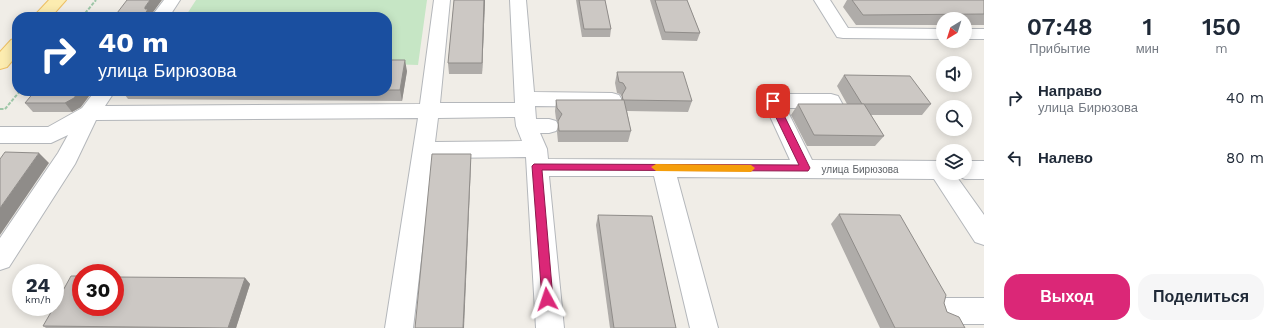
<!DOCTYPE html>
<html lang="ru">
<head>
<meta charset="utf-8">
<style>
  :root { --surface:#fff; --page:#f6f6f7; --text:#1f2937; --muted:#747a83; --accent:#db2777 }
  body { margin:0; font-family:"Work Sans",sans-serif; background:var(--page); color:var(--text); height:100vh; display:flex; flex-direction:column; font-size:15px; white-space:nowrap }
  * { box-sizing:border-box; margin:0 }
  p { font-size:13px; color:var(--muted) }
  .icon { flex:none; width:22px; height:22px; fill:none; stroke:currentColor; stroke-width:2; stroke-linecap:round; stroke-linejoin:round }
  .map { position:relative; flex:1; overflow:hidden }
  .panel { display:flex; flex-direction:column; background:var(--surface); width:300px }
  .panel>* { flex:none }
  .top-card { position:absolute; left:12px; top:12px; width:380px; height:84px; border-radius:16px; box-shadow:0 2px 10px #0003; background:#1a4fa0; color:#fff; overflow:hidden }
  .needle { width:26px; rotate:218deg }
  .fabs { position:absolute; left:936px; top:12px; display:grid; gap:8px }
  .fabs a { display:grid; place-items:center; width:36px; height:36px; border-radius:50%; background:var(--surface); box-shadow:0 2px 10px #0003; font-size:20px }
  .speed { position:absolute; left:12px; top:264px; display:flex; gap:8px; font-size:20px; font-weight:700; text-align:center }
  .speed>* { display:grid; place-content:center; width:52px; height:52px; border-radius:50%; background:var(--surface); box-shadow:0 2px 10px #0003; line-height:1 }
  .speed small { font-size:10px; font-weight:400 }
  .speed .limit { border:6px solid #d22; background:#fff; color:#111 }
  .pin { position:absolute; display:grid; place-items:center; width:34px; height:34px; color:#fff; margin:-17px; border-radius:8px; box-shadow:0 2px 6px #0006 }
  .me { position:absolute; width:44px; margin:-22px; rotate:355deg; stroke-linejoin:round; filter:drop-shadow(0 0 3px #0008) }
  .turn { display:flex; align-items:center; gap:14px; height:84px; padding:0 20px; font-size:18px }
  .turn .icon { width:52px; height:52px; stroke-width:2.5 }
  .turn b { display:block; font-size:28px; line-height:34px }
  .eta { display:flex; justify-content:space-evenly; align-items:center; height:68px; text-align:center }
  .eta b { font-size:24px; font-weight:600; line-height:28px }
  .action { display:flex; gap:8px; margin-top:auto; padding:8px 20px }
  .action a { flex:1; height:46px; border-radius:16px; background:var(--accent); color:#fff; font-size:16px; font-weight:600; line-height:46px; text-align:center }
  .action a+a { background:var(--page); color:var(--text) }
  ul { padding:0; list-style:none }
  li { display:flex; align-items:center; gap:12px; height:60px; padding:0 20px }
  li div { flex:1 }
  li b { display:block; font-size:15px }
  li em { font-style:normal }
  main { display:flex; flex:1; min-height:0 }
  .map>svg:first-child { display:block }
  .green { fill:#c6e6c5 }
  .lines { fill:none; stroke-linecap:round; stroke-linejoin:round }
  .minor-casing { stroke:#b4b7bb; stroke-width:2 }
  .major-casing { stroke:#edbf63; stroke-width:2 }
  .path { stroke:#9ec7a8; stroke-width:2; stroke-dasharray:3.5 1.5; stroke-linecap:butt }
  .minor { fill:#fff; fill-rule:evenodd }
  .major { fill:#fcecb0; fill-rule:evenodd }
  .wall { fill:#afaca9 }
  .shaded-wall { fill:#8f8c89 }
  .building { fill:#ccc8c4; stroke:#8f8c89 }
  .route { fill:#db2777; stroke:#8e194d }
  .slow { fill:#f59e0b }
  .labels { text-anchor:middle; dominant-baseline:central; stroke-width:4; stroke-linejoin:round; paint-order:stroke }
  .street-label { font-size:10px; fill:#5e6267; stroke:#fff }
</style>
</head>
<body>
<main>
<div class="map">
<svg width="984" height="328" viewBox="0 0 984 328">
  <rect width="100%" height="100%" fill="#f0ede7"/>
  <!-- green -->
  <polygon class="green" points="196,0 427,0 418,65 387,64 387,17 185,17"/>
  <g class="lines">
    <defs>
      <g id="minor">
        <polygon points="164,0 180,0 169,17 151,17"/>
        <path d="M 434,0 L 450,0 L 440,103 L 515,103 L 510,0 L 526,0 L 534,92 L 612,93 L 619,95 L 622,100 L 619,105 L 612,107 L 535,106 L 536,119 L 549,119 L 556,121 L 559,126 L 556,131 L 549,133 L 540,133 L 547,149 L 548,159 L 790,160 L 763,101 L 766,96 L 773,94 L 831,94 L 838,96 L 844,107 L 841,112 L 834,114 L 827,112 L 824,108 L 786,108 L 812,160 L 943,161 L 943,173 L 954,173 L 984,215 L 984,245 L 975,242 L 934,179 L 677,177 L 718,328 L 690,328 L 654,176 L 549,176 L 564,328 L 536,328 L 526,157 L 433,158 L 413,328 L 385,328 L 418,118 L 96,120 L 75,164 L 9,267 L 0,270 L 0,238 L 58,153 L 68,135 L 51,143 L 0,143 L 0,127 L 48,127 L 82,108 L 95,91 L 115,91 L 105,106 L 420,104 ZM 515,117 L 516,126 L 522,141 L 435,142 L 438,118 Z"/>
        <polygon points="814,0 830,0 848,28 943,29 943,39 843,38 837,37"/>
        <rect x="965" y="29" width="19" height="10"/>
        <polygon points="965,161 984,161 984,179 965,179 957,176 956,173 965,173"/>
        <polygon points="946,298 984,298 984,324 946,324 936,320 933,311 936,302"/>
      </g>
      <g id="major">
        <polygon points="49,0 66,0 51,17 33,17"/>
        <polygon points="17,38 17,55 7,67 0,69 0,52 11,40"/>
      </g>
    </defs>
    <!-- minor casing -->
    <use href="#minor" class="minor-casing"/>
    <!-- major casing -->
    <use href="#major" class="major-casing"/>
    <!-- path -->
    <g class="path">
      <polyline points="82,17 96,0"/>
      <polyline points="0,109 5,109 20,91"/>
    </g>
    <!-- minor -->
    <use href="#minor" class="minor"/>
    <!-- major -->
    <use href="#major" class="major"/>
  </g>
  <!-- wall -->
  <g class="wall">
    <polygon points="454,0 485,0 482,74 449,74 448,63"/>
    <polygon points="576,0 605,0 611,29 610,37 582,37"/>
    <polygon points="650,0 687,0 700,33 697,41 662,40"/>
    <polygon points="847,0 984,0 984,25 965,25 965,19 943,19 943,25 856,25 843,7"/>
    <polygon points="387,60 407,71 402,101 128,99 122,91 387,91"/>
    <polygon points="617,72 692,101 688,112 627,111 631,131 628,142 558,142 557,132 558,122 556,119 555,111 556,100 621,100 622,97 620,94 617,93 615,83"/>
    <polygon points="844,75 931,104 922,115 871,115 884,136 875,146 807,146 791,115 798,104 847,104 837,86"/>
    <polygon points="35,91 81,107 72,112 33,112 25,103"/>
    <polygon points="839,214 944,303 947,312 965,328 880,328 831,224"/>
    <polygon points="598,215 676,328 610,328 596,225"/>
    <polygon points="245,278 250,284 236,328 46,328 43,326"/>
  </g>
  <!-- shaded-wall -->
  <g class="shaded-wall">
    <polygon points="150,0 162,0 151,15 152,17 143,17 145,9 145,7"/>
    <polygon points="484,0 485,0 482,74 482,63"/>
    <polygon points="405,60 407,71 402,101 400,90"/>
    <polygon points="79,91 93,91 81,107 72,112 65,103"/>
    <polygon points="39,153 49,163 0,235 0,208"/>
    <polygon points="471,154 471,164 464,328 463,328"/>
    <polygon points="245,278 250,284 236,328 228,328"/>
  </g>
  <!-- building -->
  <g class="building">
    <polygon points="127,0 150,0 145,7 145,9 148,9 143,17 114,17"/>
    <polygon points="454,0 484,0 482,63 448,63"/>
    <polygon points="579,0 605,0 611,29 584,29"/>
    <polygon points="655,0 687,0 700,33 665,32"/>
    <polygon points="852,0 984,0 984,14 863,15"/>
    <polygon points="387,60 405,60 400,90 387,90"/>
    <polygon points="617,72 683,72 692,101 623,100 622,95 626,88 623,83 619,82"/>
    <polygon points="844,75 910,76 931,104 862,104"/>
    <polygon points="35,91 79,91 74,98 65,103 25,103"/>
    <polygon points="556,100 624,100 631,131 559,131 558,121 562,114 557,108"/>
    <polygon points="798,104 864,104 884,136 814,135"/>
    <polygon points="5,152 39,153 0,208 0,159"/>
    <polygon points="432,154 471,154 463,328 415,328"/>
    <polygon points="839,214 900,215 946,295 944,303 947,312 959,317 965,328 895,328"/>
    <polygon points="598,215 652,216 676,328 614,328"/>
    <polygon points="71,276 81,276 81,307 115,307 115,277 245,278 228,328 43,326 54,307 55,307 55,305"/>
  </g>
  <!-- route -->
  <polygon class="route" points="773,98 777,101 810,168 808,171 542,170 553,299 551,302 547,304 544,302 542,299 532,166 534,164 799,165 768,101"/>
  <!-- slow -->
  <polygon class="slow" points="656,164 751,165 755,168 751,172 656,171 651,167"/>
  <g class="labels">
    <!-- street labels -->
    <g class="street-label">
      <text x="860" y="169">улица Бирюзова</text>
    </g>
  </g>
</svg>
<div class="fabs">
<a><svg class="needle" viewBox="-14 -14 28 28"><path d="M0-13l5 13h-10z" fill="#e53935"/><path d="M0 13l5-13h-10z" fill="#747a83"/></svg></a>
<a><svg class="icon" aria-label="sound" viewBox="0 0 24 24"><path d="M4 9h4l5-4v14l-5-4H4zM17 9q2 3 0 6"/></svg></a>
<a><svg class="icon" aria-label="search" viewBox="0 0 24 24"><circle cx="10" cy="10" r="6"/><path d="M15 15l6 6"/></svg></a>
<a><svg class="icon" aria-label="layers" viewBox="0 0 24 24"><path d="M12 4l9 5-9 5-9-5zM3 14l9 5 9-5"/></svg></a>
</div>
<div class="speed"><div>24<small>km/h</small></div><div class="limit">30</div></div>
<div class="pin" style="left:773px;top:101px;background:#d93025"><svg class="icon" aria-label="arrive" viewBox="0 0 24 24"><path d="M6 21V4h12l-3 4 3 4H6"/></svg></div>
<svg class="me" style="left:547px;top:299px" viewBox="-20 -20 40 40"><path d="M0-17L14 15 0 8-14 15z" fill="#db2777" stroke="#fff" stroke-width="4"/></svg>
<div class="top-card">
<div class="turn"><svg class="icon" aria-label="right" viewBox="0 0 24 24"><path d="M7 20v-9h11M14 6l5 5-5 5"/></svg><div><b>40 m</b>улица Бирюзова</div></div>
</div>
</div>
<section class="panel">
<div class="eta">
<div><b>07:48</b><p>Прибытие</p></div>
<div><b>1</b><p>мин</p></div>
<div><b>150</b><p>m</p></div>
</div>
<ul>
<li><svg class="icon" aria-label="right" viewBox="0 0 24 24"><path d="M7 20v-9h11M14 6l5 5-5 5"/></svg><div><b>Направо</b><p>улица Бирюзова</p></div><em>40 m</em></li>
<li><svg class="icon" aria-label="left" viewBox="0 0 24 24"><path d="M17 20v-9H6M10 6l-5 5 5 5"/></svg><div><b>Налево</b></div><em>80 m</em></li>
</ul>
<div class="action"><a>Выход</a><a>Поделиться</a></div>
</section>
</main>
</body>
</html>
